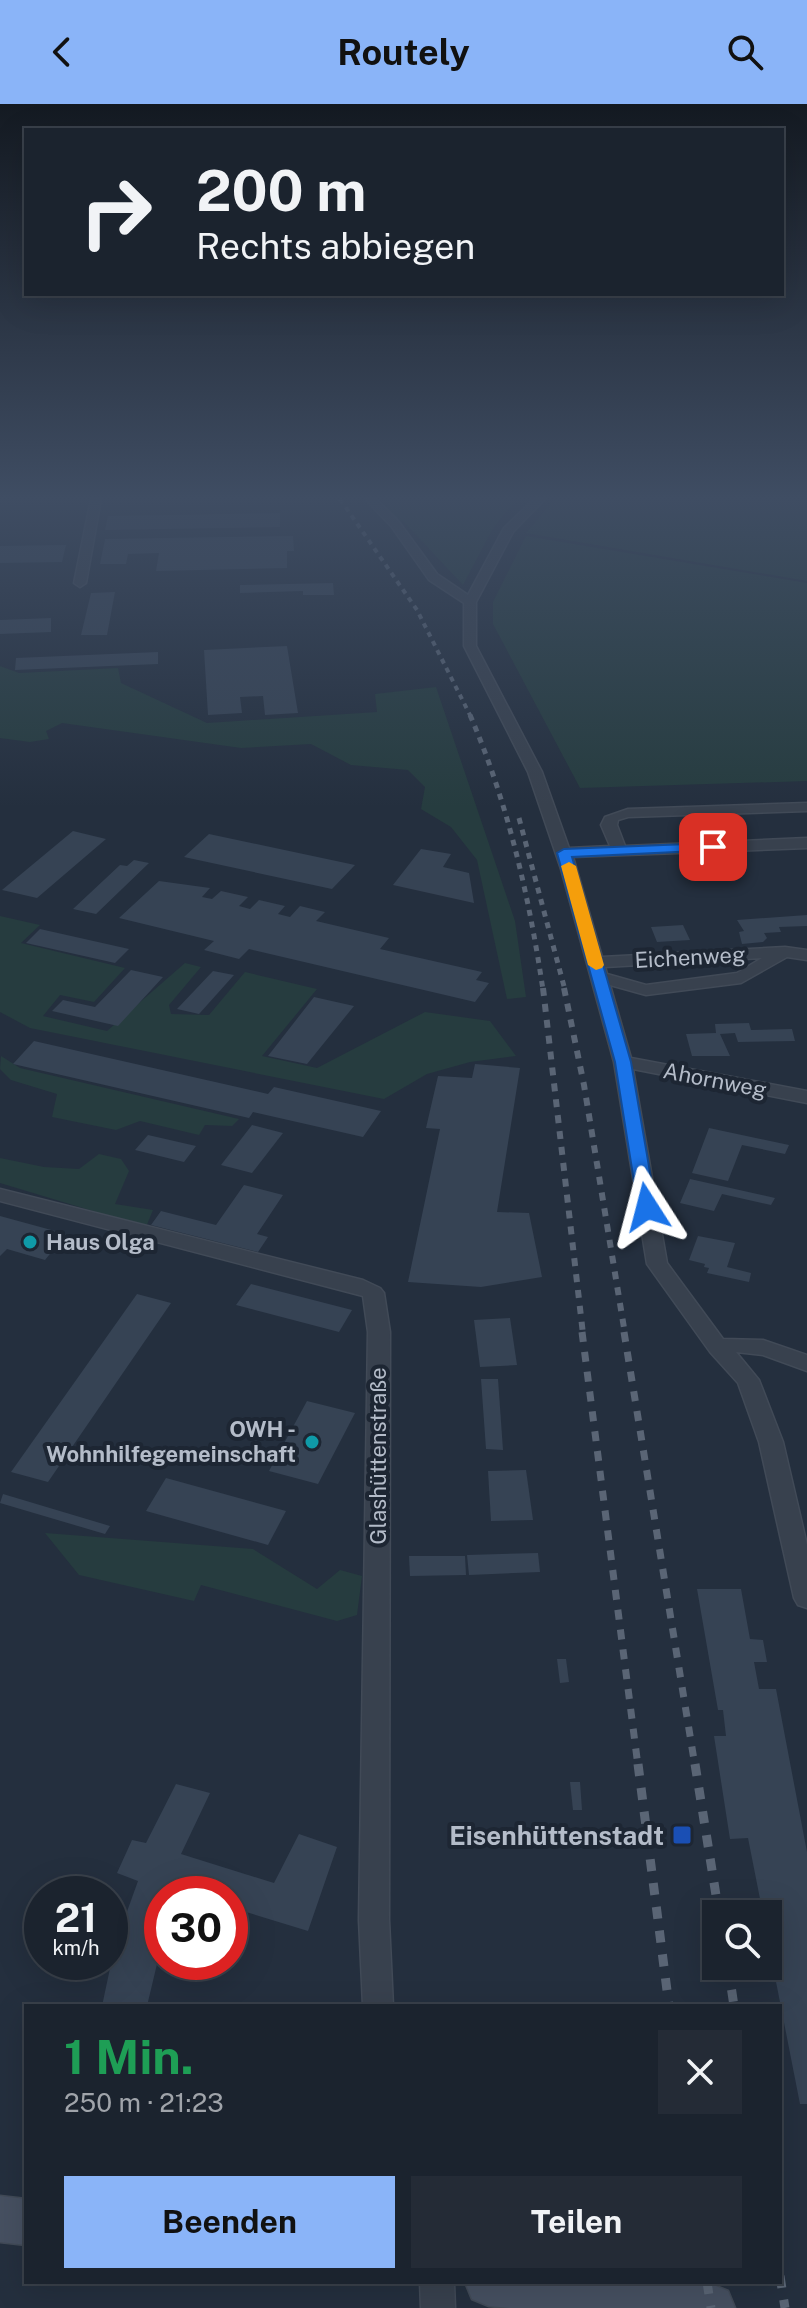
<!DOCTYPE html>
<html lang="de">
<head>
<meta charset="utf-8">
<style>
  :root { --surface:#1b232e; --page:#242b36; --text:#f1f3f6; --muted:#a0a4aa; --line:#39404a; --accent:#8ab4f8 }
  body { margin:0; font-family:"Public Sans",sans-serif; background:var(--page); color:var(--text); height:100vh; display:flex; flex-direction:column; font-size:30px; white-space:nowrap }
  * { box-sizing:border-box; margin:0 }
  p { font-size:26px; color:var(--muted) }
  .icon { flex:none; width:44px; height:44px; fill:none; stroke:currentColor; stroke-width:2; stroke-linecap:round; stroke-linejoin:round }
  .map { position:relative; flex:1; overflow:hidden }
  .panel { position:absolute; left:24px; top:1900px; width:758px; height:280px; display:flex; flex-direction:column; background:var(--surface); border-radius:0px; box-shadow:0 8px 32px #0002,0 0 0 2px var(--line) }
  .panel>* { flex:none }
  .guide { position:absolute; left:24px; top:24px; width:760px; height:168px; border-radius:0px; box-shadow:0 8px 32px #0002,0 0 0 2px var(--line); background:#1b232e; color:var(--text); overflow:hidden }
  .fabs { position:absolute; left:702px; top:1796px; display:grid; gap:16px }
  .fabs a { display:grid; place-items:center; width:80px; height:80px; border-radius:0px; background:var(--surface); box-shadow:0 8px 32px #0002,0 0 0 2px var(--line); font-size:40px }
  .speed { position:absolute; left:24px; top:1772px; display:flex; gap:16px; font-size:40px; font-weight:700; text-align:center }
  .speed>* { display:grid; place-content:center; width:104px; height:104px; border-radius:50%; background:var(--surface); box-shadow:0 8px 32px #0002,0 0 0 2px var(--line); line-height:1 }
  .speed small { font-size:20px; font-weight:400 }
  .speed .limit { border:12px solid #d22; background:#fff; color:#111 }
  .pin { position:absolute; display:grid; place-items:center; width:68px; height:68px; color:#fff; margin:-34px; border-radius:16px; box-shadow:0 4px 12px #0006 }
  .me { position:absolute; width:88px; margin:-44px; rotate:351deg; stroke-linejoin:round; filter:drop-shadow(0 0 6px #0008) }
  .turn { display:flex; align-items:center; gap:28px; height:168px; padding:0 40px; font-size:36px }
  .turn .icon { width:104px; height:104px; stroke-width:2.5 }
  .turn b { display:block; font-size:56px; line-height:68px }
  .round { display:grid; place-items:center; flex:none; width:84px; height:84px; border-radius:0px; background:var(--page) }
  .head { display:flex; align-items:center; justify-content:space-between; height:136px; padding:0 40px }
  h1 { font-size:48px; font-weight:700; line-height:60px; color:#1e9e55 }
  .button { display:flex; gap:16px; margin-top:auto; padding:16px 40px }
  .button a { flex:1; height:92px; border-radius:0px; background:var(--accent); color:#111; font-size:32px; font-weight:700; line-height:92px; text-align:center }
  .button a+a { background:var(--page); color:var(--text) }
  header { display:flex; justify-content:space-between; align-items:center; height:104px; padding:0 40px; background:var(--accent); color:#111; font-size:36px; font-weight:700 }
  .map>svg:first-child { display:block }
  .green { fill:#263c3f }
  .building { fill:#364354 }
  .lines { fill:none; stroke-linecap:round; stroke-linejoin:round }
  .street-casing { stroke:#414a57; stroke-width:3 }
  .secondary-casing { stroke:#414a57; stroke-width:3 }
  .street { fill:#38414e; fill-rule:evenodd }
  .secondary { fill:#465061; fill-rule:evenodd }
  .rail-far4 { stroke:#5a6575; stroke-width:4; stroke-dasharray:5 5; stroke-linecap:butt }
  .rail-far3 { stroke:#5a6575; stroke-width:5; stroke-dasharray:6 6; stroke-linecap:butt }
  .rail-far2 { stroke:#5a6575; stroke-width:6; stroke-dasharray:8 8; stroke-linecap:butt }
  .rail-far1 { stroke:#5a6575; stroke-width:7; stroke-dasharray:10 10; stroke-linecap:butt }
  .rail { stroke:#5a6575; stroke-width:9; stroke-dasharray:12 12; stroke-linecap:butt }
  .route { fill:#1a73e8; stroke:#114b97; stroke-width:2 }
  .slow { fill:#f59e0b }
  .culture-dot { fill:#0f9aa8; stroke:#1d2633; stroke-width:3 }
  .transit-dot { fill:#1a4fb4; stroke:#1d2633; stroke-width:3 }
  .labels { text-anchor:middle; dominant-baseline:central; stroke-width:8; stroke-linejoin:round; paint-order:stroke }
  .street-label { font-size:22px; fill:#b4bcc9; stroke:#1d2633 }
  .poi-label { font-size:22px; font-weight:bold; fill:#b4bcc9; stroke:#1d2633; text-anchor:start }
  .near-poi-label { font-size:26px; font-weight:bold; fill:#b4bcc9; stroke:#1d2633; text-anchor:end }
</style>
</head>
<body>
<header><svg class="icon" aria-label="back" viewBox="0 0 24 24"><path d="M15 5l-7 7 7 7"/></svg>Routely<svg class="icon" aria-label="search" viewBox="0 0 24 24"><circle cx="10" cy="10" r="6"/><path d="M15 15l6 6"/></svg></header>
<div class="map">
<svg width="807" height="2204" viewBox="0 0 807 2204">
  <rect width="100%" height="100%" fill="#242f3e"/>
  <!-- green -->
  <g class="green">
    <polygon points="383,395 516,395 492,426 463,481 403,417 396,416"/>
    <polygon points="555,395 807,395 807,477 526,429"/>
    <polygon points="526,432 807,479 807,677 580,684 493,520 493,498"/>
    <polygon points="0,562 19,569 118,564 121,579 207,619 377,608 375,590 436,583 515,817 526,893 507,895 477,756 451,723 421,705 425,683 408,666 351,661 311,640 241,644 62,619 46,627 49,635 30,638 0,634"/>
    <polygon points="0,812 40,821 21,839 125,864 94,898 60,891 43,912 107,927 185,859 201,863 169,901 171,910 209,911 245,868 317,885 262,952 317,964 425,908 490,917 516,952 470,958 427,970 384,995 30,924 0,908"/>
    <polygon points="1,952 20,964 239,1015 232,1022 205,1021 199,1031 140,1017 116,1026 52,1013 57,990 11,976 0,965"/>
    <polygon points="99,1050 121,1055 129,1067 115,1100 153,1106 146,1123 0,1079 0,1054 44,1063 79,1065"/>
    <polygon points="45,1429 253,1445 317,1485 340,1466 362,1472 357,1511 337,1517 201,1481 194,1497 79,1471"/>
  </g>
  <!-- building -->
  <g class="building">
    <polygon points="280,409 280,423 105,426 108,412"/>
    <polygon points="293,432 294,447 287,447 287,464 156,467 159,449 128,450 126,460 100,460 105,435"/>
    <polygon points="66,441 62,458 0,459 0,442"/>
    <polygon points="333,479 334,491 303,491 303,487 240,489 240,481"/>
    <polygon points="115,488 107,531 81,531 91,489"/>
    <polygon points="51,514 51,528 0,530 0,516"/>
    <polygon points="287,542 298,609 265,611 263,592 240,593 242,609 208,611 204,546"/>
    <polygon points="158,548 158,560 15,566 16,554"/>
    <polygon points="73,727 106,735 37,794 2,786"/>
    <polygon points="209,730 355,761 332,785 184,753"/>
    <polygon points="421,745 451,750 443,763 469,769 474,799 393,781"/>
    <polygon points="134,756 149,759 96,810 73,805 120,761 127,762"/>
    <polygon points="159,777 210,784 202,793 212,795 221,787 248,793 239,802 250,805 259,796 285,802 278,810 290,813 300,802 325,808 316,817 389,834 380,845 482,868 476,876 489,879 475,898 249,845 239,855 204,846 214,837 119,814"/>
    <polygon points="807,811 807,822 779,823 781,828 764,829 767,834 763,838 742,840 739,828 744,827 737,816"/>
    <polygon points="683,821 690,836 657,838 651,823"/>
    <polygon points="40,825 129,845 115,859 26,839"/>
    <polygon points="131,866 163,873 118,922 52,907 63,896 95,903"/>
    <polygon points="213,867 234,871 199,910 177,905"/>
    <polygon points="314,893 354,902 307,960 268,952"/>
    <polygon points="749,919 751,926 792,925 795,937 738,938 735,929 720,930 730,952 692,952 686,930 716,929 715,920"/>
    <polygon points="34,937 268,990 274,983 381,1007 363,1033 253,1008 249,1014 13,960"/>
    <polygon points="475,960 520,964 497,1108 529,1109 542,1173 481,1183 408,1178 440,1025 426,1024 438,972 472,974"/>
    <polygon points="252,1021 283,1029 252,1069 221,1061"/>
    <polygon points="709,1024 789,1041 785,1050 742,1041 728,1077 692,1069"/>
    <polygon points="148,1031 196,1042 184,1058 135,1046"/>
    <polygon points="690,1075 775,1094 771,1101 722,1090 714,1107 680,1099"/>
    <polygon points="244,1081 283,1091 257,1130 268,1133 258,1148 151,1121 161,1107 216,1121"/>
    <polygon points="0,1112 66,1130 45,1156 7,1145 0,1152"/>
    <polygon points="698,1132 735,1139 727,1163 751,1169 749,1178 707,1169 709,1164 704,1163 705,1160 689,1156"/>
    <polygon points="251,1180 352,1206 339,1228 236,1201"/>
    <polygon points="137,1190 171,1199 48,1378 11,1368"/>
    <polygon points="510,1214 517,1261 480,1263 474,1216"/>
    <polygon points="481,1275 498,1275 503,1346 486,1345"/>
    <polygon points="307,1297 355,1309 318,1380 269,1367"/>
    <polygon points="526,1366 533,1416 491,1417 488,1367"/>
    <polygon points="166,1374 286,1407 268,1441 146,1407"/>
    <polygon points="3,1390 110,1422 105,1430 0,1399"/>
    <polygon points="538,1449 540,1468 469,1471 467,1451"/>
    <polygon points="409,1452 465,1452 466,1471 410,1472"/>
    <polygon points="697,1485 741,1485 750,1535 763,1536 767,1558 754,1558 759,1585 776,1585 807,1748 807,2000 800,2000 768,1837 768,1810 763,1810 748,1734 730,1735 714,1632 726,1632 723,1606 718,1606"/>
    <polygon points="557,1555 566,1555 569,1578 560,1579"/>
    <polygon points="570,1678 580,1678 582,1706 573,1706"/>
    <polygon points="176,1680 210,1689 181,1750 274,1779 299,1730 337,1743 308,1827 230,1803 230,1790 162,1790 162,1839 147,1902 102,1902 115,1841 138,1777 117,1769 132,1736 146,1739"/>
  </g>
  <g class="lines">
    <defs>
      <g id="street">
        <polygon points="91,395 101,395 86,479 80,483 74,479"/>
        <path d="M 365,395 L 376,395 L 399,418 L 437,470 L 468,491 L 504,424 L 534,395 L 545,395 L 513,428 L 476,498 L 476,542 L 542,668 L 569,744 L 610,742 L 601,721 L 605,713 L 628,705 L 807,699 L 807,707 L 628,713 L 618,716 L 617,721 L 625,742 L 807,734 L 807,744 L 573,753 L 602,853 L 785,843 L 807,846 L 807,856 L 787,853 L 741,879 L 646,891 L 610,881 L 631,954 L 807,987 L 807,999 L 633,965 L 667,1159 L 723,1235 L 763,1236 L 807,1251 L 807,1267 L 763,1251 L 736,1248 L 759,1276 L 783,1338 L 807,1441 L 807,1504 L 798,1501 L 794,1494 L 759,1338 L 738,1279 L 710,1248 L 647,1160 L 614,958 L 561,765 L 528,668 L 464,542 L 464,499 L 429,476 L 391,422 ZM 762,854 L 737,869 L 646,881 L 607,870 L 605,863 Z"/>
        <polygon points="0,1085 363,1176 380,1184 384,1189 390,1228 389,1816 393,1902 363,1902 359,1816 368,1228 363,1192 0,1097"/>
        <polygon points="420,2178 454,2178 455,2204 421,2204"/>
      </g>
      <g id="secondary">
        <polygon points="0,2092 26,2095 26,2141 0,2138"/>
        <polygon points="465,2178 693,2178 711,2180 728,2187 735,2204 509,2204 489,2202 472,2195"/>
      </g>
    </defs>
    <!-- street casing -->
    <use href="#street" class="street-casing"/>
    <!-- secondary casing -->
    <use href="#secondary" class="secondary-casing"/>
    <!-- street -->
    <use href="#street" class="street"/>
    <!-- secondary -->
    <use href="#secondary" class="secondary"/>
    <!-- rail-far4 -->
    <polyline class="rail-far4" points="340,395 417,506 471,613"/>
    <!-- rail-far3 -->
    <g class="rail-far3">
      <path d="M 470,611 C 508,699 529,792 543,886"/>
      <polyline points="519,714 565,886"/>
    </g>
    <!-- rail-far2 -->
    <g class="rail-far2">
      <polyline points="543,884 583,1230"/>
      <polyline points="564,884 584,981 625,1230"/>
    </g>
    <!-- rail-far1 -->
    <g class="rail-far1">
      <polyline points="582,1228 638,1662"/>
      <polyline points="624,1228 695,1662"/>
    </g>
    <!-- rail -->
    <g class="rail">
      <polyline points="638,1660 669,1902"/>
      <polyline points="695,1660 719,1810"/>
      <polyline points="728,1862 734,1902"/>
      <polyline points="780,2172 785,2204"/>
      <polyline points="707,2178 711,2204"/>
    </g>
  </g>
  <!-- sky -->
  <linearGradient id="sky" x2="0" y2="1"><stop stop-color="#141a22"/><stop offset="0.56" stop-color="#3f4d63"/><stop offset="1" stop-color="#3f4d63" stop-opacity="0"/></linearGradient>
  <rect width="807" height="703" fill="url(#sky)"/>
  <!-- route -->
  <polygon class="route" points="713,739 718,740 718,746 572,753 631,958 656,1103 647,1108 638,1103 615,958 557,749 564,745"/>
  <!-- slow -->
  <polygon class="slow" points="569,758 576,762 604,861 602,864 596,866 588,861 561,762"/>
  <!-- markers -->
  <g class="culture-dot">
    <circle cx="30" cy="1138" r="8"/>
    <circle cx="312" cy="1338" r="8"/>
  </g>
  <rect class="transit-dot" x="672" y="1721" width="20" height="20" rx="4"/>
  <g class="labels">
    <!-- street labels -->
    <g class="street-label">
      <text transform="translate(690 853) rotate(-3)">Eichenweg</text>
      <text transform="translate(715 976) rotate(11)">Ahornweg</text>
      <text transform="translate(378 1352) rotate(-90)">Glashüttenstraße</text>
    </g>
    <!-- poi labels -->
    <g class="poi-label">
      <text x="46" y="1138">Haus Olga</text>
      <text x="296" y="1325" text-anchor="end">OWH -<tspan x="296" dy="25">Wohnhilfegemeinschaft</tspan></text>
    </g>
    <!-- near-poi labels -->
    <g class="near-poi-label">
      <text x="664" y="1731">Eisenhüttenstadt</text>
    </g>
  </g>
</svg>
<div class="fabs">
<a><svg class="icon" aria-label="search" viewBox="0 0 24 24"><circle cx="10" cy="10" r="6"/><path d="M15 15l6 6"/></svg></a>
</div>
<div class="speed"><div>21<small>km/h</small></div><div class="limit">30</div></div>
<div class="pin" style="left:713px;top:743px;background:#d93025"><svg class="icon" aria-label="arrive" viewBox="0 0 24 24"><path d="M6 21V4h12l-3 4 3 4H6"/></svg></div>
<svg class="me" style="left:647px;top:1103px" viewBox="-20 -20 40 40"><path d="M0-17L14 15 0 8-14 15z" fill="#1a73e8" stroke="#fff" stroke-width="4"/></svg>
<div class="guide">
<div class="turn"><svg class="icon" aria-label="right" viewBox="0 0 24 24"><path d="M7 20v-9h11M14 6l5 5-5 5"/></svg><div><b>200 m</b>Rechts abbiegen</div></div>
</div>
<section class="panel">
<div class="head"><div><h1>1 Min.</h1><p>250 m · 21:23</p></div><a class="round"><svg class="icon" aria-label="close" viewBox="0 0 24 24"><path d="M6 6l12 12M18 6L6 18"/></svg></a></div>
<div class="button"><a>Beenden</a><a>Teilen</a></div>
</section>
</div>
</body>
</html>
